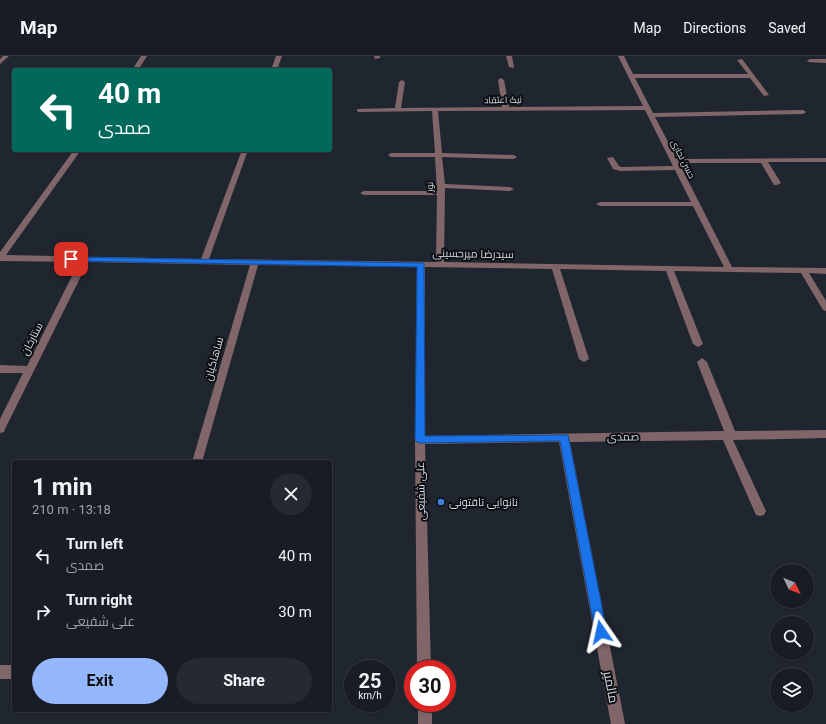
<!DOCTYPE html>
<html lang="en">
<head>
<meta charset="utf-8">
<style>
  :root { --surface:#181c24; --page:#252931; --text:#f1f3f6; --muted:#9fa1a6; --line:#363a41; --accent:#94b7fd }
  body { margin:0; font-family:Roboto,Cairo,sans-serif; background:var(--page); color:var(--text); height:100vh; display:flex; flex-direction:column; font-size:15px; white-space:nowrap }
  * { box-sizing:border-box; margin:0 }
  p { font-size:13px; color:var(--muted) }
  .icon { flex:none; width:22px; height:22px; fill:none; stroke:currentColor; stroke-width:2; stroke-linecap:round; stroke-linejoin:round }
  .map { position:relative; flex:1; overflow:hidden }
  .drawer { position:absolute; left:12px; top:404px; width:320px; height:252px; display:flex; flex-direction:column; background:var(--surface); border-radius:4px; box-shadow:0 1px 3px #0004,0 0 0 1px var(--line) }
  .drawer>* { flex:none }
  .top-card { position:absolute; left:12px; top:12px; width:320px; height:84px; border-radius:4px; box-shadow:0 1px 3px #0004,0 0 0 1px var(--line); background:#00695c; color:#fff; overflow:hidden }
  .needle { width:26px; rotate:133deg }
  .controls { position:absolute; left:770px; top:508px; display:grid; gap:8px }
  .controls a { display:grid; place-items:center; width:44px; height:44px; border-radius:50%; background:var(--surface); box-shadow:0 1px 3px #0004,0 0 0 1px var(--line); font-size:20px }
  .speed { position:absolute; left:344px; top:604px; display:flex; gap:8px; font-size:20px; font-weight:700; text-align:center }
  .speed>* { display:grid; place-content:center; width:52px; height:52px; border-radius:50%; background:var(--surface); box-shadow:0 1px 3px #0004,0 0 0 1px var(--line); line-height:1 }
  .speed small { font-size:10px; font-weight:400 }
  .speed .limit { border:6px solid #d22; background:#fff; color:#111 }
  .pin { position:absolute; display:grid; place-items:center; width:34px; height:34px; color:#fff; margin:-17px; border-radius:8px; box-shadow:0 2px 6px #0006 }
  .me { position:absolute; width:44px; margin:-22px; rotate:349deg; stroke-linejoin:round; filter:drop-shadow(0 0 3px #0008) }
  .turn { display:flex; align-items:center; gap:14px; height:84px; padding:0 20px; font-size:18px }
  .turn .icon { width:52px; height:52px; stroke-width:2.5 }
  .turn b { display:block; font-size:28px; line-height:34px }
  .round { display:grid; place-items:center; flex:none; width:42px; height:42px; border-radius:21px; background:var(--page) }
  .head { display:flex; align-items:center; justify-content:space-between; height:68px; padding:0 20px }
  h1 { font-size:24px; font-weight:700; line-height:30px }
  .primary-button { display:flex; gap:8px; margin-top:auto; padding:8px 20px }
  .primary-button a { flex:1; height:46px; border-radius:24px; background:var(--accent); color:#111; font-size:16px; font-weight:700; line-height:46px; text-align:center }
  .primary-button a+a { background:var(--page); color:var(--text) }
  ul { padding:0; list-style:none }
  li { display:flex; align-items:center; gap:12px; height:56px; padding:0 20px }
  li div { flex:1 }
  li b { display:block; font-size:15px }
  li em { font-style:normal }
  header { display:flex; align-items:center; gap:24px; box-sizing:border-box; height:56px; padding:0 20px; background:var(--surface); border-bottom:1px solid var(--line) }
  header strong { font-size:19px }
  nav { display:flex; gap:22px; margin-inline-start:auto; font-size:14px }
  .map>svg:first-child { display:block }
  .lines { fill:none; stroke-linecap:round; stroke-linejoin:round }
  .minor { fill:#806669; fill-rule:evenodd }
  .route { fill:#1a73e8; stroke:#114b97 }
  .shop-dot { fill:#3f7fe0; stroke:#0c0f13; stroke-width:1.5 }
  .labels { text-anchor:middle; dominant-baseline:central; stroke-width:4; stroke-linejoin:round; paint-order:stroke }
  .far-street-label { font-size:9px; fill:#d6dae1; stroke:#0c0f13 }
  .street-label { font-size:11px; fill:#d6dae1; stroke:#0c0f13 }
  .poi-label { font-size:11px; fill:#d6dae1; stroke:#0c0f13; text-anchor:start }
  .near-street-label { font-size:13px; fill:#d6dae1; stroke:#0c0f13 }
</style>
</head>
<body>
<header>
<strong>Map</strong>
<nav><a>Map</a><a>Directions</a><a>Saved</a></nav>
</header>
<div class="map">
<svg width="826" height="668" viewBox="0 0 826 668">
  <rect width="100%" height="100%" fill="#202630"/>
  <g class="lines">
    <!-- minor -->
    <g class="minor">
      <polygon points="3,0 9,0 0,8 0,3"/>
      <polygon points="141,0 147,0 138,14 132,14"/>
      <polygon points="276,0 282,0 277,14 271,14"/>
      <polygon points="374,0 380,0 380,2 375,3"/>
      <polygon points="506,0 512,0 514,12 509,11"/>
      <path d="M 618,0 L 624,0 L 633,18 L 748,18 L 737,4 L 742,3 L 769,39 L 764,40 L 750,22 L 635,22 L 653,57 L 803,54 L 806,56 L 803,58 L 655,61 L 677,103 L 826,102 L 826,106 L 768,106 L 781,127 L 777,129 L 774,129 L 761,107 L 679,107 L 732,211 L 826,212 L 826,218 L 809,217 L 826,245 L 826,255 L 823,254 L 801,217 L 674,215 L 703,288 L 698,291 L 693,288 L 666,215 L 560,213 L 589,303 L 584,306 L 579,303 L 552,213 L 425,211 L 425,380 L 724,375 L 697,306 L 702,302 L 707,306 L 735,375 L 826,374 L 826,382 L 733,384 L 766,455 L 764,459 L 760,460 L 756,459 L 723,384 L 570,386 L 625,668 L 611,668 L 559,386 L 425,388 L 431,613 L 417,613 L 415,384 L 417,211 L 258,209 L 202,406 L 192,406 L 250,209 L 88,206 L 5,373 L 4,376 L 0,377 L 0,363 L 23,317 L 0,317 L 0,309 L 27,310 L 79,206 L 0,205 L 0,196 L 74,94 L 81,94 L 6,199 L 201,203 L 242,94 L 248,94 L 209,203 L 436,206 L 437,139 L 364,139 L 360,137 L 364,135 L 437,135 L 435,101 L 391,101 L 388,99 L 391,97 L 435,97 L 432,55 L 359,56 L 357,55 L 357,53 L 395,52 L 399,26 L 402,24 L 405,26 L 401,52 L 502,51 L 498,24 L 501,22 L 504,24 L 509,51 L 643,50 ZM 645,54 L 673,110 L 621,111 L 619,110 L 613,101 L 607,102 L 613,113 L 620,115 L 675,114 L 691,146 L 600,146 L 596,148 L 600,150 L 693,150 L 724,211 L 444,206 L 445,132 L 510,135 L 514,133 L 510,131 L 445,128 L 442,101 L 514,103 L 517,101 L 514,99 L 442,97 L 438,55 Z"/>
      <polygon points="810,3 826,3 826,7 808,6 807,5"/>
      <rect x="0" y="609" width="14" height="14"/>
      <rect x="418" y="647" width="14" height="21"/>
    </g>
  </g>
  <!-- route -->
  <polygon class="route" points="69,201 424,207 425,380 568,379 607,576 605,580 601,582 597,580 595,576 560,385 420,387 417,386 415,384 417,211 71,205 67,203"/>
  <!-- markers -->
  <circle class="shop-dot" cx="441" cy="446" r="4"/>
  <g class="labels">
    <!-- far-street labels -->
    <g class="far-street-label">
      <text transform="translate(503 44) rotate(-1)">نیک اعتقاد</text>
      <text transform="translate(683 103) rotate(63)">حسن نجاری</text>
      <text transform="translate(430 131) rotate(-91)">نور</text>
    </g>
    <!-- street labels -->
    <g class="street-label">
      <text transform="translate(473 198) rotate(1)">سیدرضا میرحسینی</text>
      <text transform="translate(32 283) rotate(-63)">ستارخان</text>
      <text transform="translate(214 303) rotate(-74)">ساهاکیان</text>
      <text transform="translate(623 381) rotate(-1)">صمدی</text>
      <text transform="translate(421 435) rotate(-91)">علی شفیعی</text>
    </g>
    <!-- poi labels -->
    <g class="poi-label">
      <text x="449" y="446">نانوایی تافتونی</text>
    </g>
    <!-- near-street labels -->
    <g class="near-street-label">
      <text transform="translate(611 631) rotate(79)">مالمیر</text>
    </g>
  </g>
</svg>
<div class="controls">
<a><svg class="needle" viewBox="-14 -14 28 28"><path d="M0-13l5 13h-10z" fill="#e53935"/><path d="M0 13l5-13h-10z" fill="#9fa1a6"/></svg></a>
<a><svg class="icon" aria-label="search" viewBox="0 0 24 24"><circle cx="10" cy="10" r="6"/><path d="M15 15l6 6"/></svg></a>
<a><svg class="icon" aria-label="layers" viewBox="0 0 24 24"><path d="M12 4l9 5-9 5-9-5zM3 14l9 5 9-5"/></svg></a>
</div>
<div class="speed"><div>25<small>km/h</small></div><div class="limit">30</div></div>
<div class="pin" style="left:71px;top:203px;background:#d93025"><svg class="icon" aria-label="arrive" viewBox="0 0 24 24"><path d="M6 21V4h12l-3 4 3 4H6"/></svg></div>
<svg class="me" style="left:601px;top:576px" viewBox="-20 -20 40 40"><path d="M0-17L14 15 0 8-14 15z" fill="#1a73e8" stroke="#fff" stroke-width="4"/></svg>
<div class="top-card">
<div class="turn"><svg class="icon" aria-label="left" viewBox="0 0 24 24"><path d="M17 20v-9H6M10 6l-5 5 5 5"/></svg><div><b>40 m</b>صمدی</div></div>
</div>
<section class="drawer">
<div class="head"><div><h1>1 min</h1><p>210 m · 13:18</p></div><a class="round"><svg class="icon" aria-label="close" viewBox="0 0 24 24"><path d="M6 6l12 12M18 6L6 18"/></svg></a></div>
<ul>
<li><svg class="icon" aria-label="left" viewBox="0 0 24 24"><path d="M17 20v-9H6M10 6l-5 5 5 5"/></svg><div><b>Turn left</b><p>صمدی</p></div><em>40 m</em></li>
<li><svg class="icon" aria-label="right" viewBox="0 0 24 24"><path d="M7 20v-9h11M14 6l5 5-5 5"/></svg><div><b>Turn right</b><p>علی شفیعی</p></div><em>30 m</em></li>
</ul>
<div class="primary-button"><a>Exit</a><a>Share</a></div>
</section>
</div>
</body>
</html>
